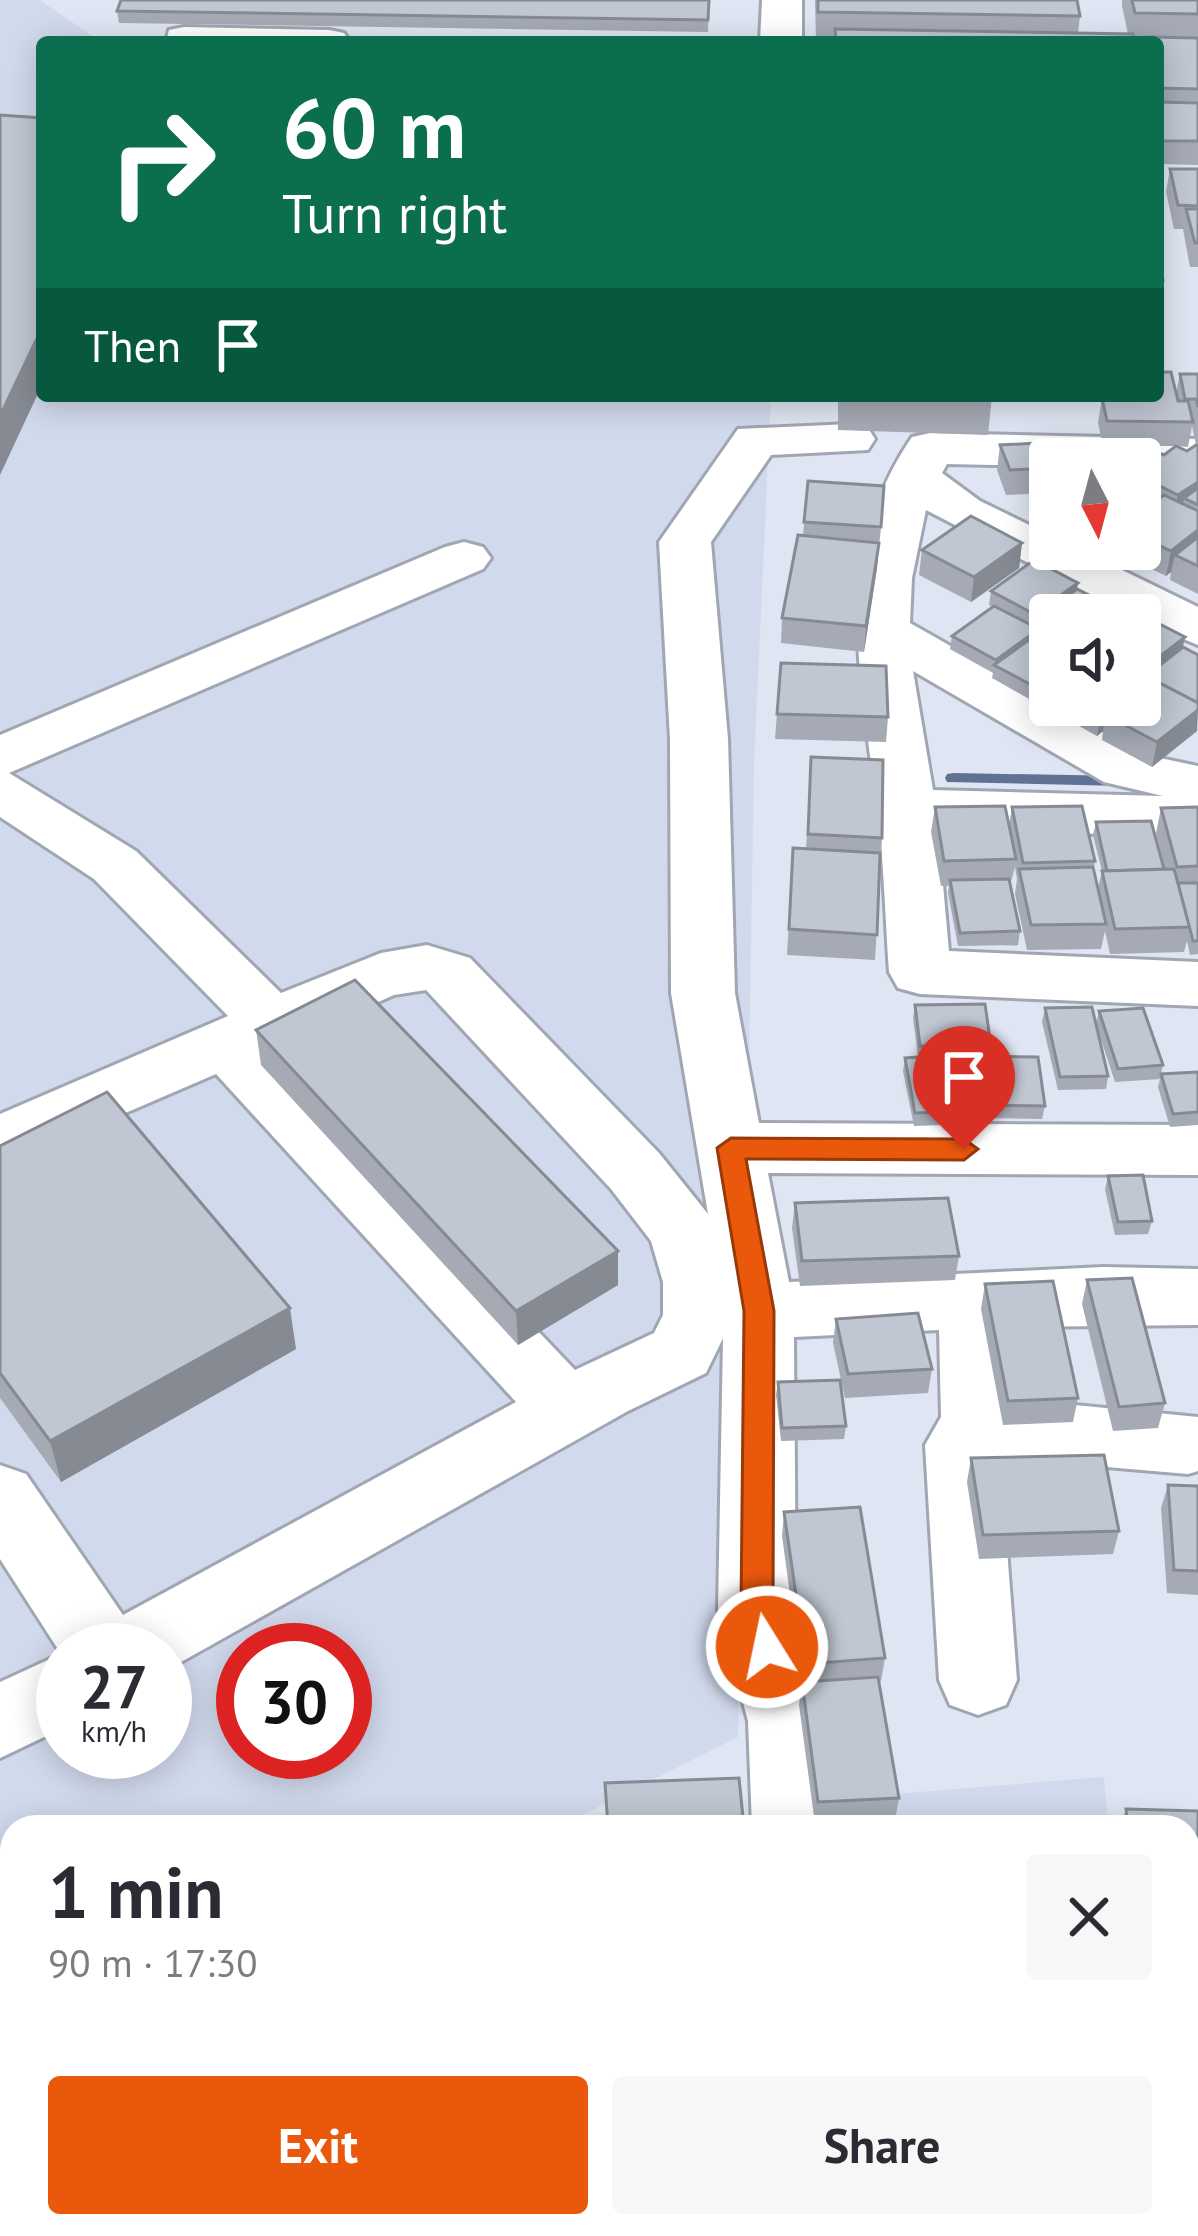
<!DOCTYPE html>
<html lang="en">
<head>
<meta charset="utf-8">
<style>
  :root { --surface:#fff; --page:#f7f7f7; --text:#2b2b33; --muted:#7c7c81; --accent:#ea580c }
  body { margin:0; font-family:"PT Sans",sans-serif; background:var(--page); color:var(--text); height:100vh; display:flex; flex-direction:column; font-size:45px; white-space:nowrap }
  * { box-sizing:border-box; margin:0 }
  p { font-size:39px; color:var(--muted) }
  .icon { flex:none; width:66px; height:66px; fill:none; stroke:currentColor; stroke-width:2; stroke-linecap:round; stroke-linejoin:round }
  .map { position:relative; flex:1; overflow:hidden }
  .panel { position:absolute; left:0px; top:1815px; width:1200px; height:423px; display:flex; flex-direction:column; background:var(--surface); border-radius:36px 36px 0 0; box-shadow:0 6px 30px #0003 }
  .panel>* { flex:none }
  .banner { position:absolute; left:36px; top:36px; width:1128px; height:366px; border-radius:12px; box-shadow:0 6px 30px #0003; background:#0b6e4f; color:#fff; overflow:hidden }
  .needle { width:78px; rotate:174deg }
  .tools { position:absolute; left:1029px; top:438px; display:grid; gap:24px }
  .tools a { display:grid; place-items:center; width:132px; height:132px; border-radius:12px; background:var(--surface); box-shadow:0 6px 30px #0003; font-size:60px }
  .speed { position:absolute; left:36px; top:1623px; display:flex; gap:24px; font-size:60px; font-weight:700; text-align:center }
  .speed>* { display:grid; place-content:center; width:156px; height:156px; border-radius:50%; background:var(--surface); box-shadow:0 6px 30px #0003; line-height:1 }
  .speed small { font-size:30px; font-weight:400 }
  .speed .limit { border:18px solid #d22; background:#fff; color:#111 }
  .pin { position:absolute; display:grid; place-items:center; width:102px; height:102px; color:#fff; margin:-123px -51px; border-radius:50% 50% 50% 0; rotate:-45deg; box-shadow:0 0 12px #0007 }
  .pin .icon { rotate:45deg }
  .me { position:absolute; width:132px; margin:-66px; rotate:350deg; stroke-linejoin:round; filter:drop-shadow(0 0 9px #0008) }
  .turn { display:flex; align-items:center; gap:42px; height:252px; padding:0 48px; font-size:54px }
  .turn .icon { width:156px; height:156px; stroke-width:2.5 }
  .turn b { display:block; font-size:84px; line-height:102px }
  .then { display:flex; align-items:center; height:114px; padding:0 48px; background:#0003; gap:24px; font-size:45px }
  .round { display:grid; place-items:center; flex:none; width:126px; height:126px; border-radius:12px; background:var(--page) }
  .summary { display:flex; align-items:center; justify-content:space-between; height:204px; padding:0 48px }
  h1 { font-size:72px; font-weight:600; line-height:90px }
  .primary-button { display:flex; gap:24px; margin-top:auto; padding:24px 48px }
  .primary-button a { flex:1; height:138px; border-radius:12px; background:var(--accent); color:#fff; font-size:48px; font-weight:600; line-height:138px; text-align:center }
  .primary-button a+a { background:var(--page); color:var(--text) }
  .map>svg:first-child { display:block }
  .built { fill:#d1daed; fill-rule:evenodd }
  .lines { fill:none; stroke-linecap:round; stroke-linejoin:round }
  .stream { fill:#607194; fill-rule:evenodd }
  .minor-casing { stroke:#a0a6b2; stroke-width:6 }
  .minor { fill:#fff; fill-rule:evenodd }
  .wall { fill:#a5aab5; fill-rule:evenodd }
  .shaded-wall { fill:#868b93 }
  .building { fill:#c0c6d2; stroke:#868b93; stroke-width:3 }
  .route { fill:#ea580c; stroke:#983908; stroke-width:3 }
</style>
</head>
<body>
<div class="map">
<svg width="1198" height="2236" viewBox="0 0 1198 2236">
  <rect width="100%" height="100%" fill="#dfe5f2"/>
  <!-- built -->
  <g class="built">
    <path d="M 0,0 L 40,0 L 101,42 L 42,42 L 42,396 L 771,396 L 754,763 L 738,1737 L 558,1827 L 12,1827 L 12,2098 L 0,2104 ZM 63,1650 L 165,1650 L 165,1752 L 63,1752 ZM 243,1650 L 345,1650 L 345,1752 L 243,1752 Z"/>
    <polygon points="1104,1777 1108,1827 771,1827 770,1804"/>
  </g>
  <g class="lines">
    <!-- stream -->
    <polygon class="stream" points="953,773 1122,776 1130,781 1122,786 947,782 945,778 947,774"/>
    <defs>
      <g id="minor">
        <polygon points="762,0 802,0 802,42 760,42"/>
        <polygon points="184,27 329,30 344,33 350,42 166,42 169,30"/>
        <path d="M 850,424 L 868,428 L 875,439 L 868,450 L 771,455 L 711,542 L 728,739 L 735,993 L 759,1123 L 1198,1125 L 1198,1175 L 768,1173 L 789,1282 L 1103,1267 L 1198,1269 L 1198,1325 L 1009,1327 L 1013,1399 L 1198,1417 L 1198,1471 L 1188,1474 L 1000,1458 L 1017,1680 L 1006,1705 L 978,1715 L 950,1705 L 939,1680 L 925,1445 L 941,1417 L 939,1330 L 794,1337 L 796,1610 L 828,1721 L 834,1827 L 752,1827 L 748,1721 L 718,1610 L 723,1338 L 706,1373 L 628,1411 L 165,1671 L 165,1650 L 63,1650 L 63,1728 L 0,1758 L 0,1682 L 61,1654 L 0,1559 L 0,1465 L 26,1474 L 123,1615 L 516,1402 L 216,1074 L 0,1167 L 0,1114 L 228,1016 L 94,879 L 0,817 L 0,735 L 445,547 L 464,542 L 483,547 L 491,558 L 483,569 L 9,773 L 136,851 L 281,993 L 381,953 L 427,945 L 470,958 L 659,1153 L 708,1214 L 671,993 L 670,739 L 659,542 L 738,429 ZM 426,990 L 611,1189 L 651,1241 L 663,1282 L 663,1315 L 654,1333 L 575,1370 L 270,1050 L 394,995 Z"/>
        <path d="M 930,433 L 1198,439 L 1198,469 L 1140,468 L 1140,459 L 1050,459 L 1050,466 L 947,464 L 942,473 L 980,501 L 1050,535 L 1050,549 L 1079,549 L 1198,607 L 1198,645 L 1140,621 L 1140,615 L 1129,615 L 926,510 L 912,578 L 910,623 L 1141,754 L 1198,766 L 1198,837 L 938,829 L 949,951 L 1198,962 L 1198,1006 L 920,994 L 898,988 L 889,972 C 885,917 884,861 877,807 C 860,673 831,555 912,437 ZM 913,671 L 1104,782 L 1163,796 L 933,790 Z"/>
        <polygon points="12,2142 12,2226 47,2226 44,2236 0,2236 0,2147"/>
        <rect x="652" y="2226" width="92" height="10"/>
        <polygon points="1070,2226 1162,2226 1163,2236 1071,2236"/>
      </g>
    </defs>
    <!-- minor casing -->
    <use href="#minor" class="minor-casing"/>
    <!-- minor -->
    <use href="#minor" class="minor"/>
  </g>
  <!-- wall -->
  <g class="wall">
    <polygon points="709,0 708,32 119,23 117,11"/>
    <polygon points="815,0 1077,0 1080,16 1078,33 1128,34 1122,6 1122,0 1198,0 1198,165 1159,164 1158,42 816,42"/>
    <polygon points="1170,169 1198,169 1198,267 1190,267 1183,229 1174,229 1166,192"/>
    <polygon points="1158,259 1163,280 1158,307"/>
    <path d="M 1180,374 L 1198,374 L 1198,594 L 1170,580 L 1171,572 L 1166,576 L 1116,552 L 1117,549 L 1140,549 L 1140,513 L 1148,507 L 1140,503 L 1140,459 L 1125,446 L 1103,446 L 1098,423 L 1102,398 L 1112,398 L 1111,396 L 1158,396 L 1176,393 ZM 1192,426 L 1196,445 L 1187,451 L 1177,446 L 1188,447 ZM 1126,446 L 1176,446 L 1164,455 L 1139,452 Z"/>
    <polygon points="838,396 992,396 988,435 838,430"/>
    <polygon points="1000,445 1050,459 1050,493 1006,495 997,470"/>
    <polygon points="808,481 881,527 877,568 864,652 781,643 782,618 803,536"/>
    <polygon points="1022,543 1019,568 971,602 919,575 922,550"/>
    <polygon points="991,591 1050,615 1050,705 1140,705 1140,615 1183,648 1197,731 1152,767 1102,740 1103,731 1097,736 1043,706 1044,700 1038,704 992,678 993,673 950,649 952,636 993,607 989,605"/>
    <polygon points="781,663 888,717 886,742 775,739"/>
    <polygon points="811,757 882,838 875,960 787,955 793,848 806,849"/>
    <polygon points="935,807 1009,825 1012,807 1095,861 1094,868 1098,888 1102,871 1093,835 1096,822 1165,869 1156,833 1161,808 1198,807 1198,954 1190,955 1187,941 1184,952 1110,954 1105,931 1101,949 1027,950 1015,894 1017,879 1015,867 1010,885 1020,931 1018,945 958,946 948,893 949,886 941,886 931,832"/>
    <polygon points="915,1005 991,1046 989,1056 1045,1106 1042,1119 981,1118 976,1069 977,1059 966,1059 978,1111 975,1124 914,1126 903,1071 905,1058 918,1057 913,1018"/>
    <polygon points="1045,1008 1108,1076 1106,1089 1058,1090 1042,1022"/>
    <polygon points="1099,1011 1163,1065 1161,1074 1198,1072 1198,1125 1170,1127 1158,1087 1160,1079 1115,1082 1096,1024"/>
    <polygon points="256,1030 618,1251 618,1285 518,1345 261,1065"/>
    <polygon points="0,1146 296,1349 61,1482 0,1398"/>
    <polygon points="1108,1176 1152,1221 1148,1234 1115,1235 1105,1189"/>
    <polygon points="795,1203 959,1256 955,1280 800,1286 792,1228"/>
    <polygon points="1087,1280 1165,1403 1158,1428 1113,1431 1082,1304"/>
    <polygon points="985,1284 1078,1398 1073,1422 1003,1425 981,1309"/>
    <polygon points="836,1319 932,1369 928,1393 845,1398 833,1343"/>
    <polygon points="778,1382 846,1426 844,1439 781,1441 776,1395"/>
    <polygon points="971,1458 1119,1531 1113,1554 979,1559 967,1482"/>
    <polygon points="1168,1485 1198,1486 1198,1595 1167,1593 1161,1508"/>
    <polygon points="784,1512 885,1658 881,1681 879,1681 899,1798 895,1820 815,1824 799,1705 802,1682 782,1536"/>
    <polygon points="1126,1809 1198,1811 1198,1940 1188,1940 1188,1827 1120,1827"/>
    <polygon points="811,2226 1086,2226 1087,2236 811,2236"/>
    <polygon points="1155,2226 1188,2226 1198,2236 1156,2236"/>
  </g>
  <!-- shaded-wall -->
  <g class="shaded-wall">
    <polygon points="42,328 42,385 0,475 0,416"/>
    <polygon points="1198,482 1198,503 1184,498 1181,515 1173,520 1178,495"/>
    <polygon points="1198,530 1198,551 1175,555 1171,572 1166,576 1171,551"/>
    <polygon points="879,543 877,568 864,652 866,626"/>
    <polygon points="1022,543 1019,568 971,602 974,577"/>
    <polygon points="1078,583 1076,596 1037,617 1036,625 1032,627 1034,614"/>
    <polygon points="1039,629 1037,642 995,666 996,660"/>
    <polygon points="1185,637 1182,651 1146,677 1140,702 1140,672"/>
    <polygon points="1046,686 1044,700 1038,704 1041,690"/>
    <polygon points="1109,705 1136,705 1106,715 1103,731 1097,736 1102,710"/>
    <polygon points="1198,710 1197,731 1152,767 1157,742"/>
    <polygon points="618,1251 618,1285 518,1345 516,1311"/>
    <polygon points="290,1308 296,1349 61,1482 50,1441"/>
    <polygon points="228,2226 241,2226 239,2236 226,2236"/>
  </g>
  <!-- building -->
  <g class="building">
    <polygon points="121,0 709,0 708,20 117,11"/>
    <polygon points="818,0 1077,0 1080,16 818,12"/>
    <polygon points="1132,0 1198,0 1198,14 1135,13"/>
    <polygon points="835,29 1133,34 1135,42 836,42"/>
    <polygon points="1148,37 1198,38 1198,89 1159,88 1158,42 1149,42"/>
    <polygon points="1158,102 1198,103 1198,141 1163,141 1158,120"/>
    <polygon points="0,115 42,118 42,328 0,416"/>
    <polygon points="1170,169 1198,169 1198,206 1178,205"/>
    <polygon points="1186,209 1198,209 1198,243 1195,243"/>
    <polygon points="1158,259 1163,280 1158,280"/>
    <polygon points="1158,372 1171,372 1178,401 1188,401 1193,422 1107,421 1102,398 1120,398 1120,396 1158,396"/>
    <polygon points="1180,374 1198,374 1198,407 1196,399 1185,399"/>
    <polygon points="841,396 992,396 993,400"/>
    <polygon points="1092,440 1099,459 1050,459 1050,468 1010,470 1000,445"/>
    <polygon points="1196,445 1198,446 1198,482 1178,495 1140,476 1140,459 1105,459 1125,446 1139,452 1147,447 1164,455 1176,446 1187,451"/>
    <polygon points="808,481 884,486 881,527 804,522"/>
    <polygon points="1198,488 1198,505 1184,498"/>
    <polygon points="1164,495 1198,511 1198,530 1171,551 1140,536 1140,513"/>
    <polygon points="971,516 1022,543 974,577 922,550"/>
    <polygon points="798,535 879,543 866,626 782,618"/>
    <polygon points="1198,537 1198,566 1175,555"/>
    <polygon points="1034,560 1078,583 1034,614 991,591"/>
    <polygon points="1077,589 1125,613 1122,615 1050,615 1050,624 1037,617"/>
    <polygon points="994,606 1039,629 996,660 952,636"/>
    <polygon points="1140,614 1185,637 1140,672 1139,615"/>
    <polygon points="1040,632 1050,638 1050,678 1047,681 1046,686 1041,690 994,665"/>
    <polygon points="1183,647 1198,655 1198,703 1146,676"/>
    <polygon points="781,663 886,666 888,717 777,714"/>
    <polygon points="1152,679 1198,703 1198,710 1157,742 1106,715 1119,705 1140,705 1140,688"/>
    <polygon points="1091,705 1109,705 1102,710"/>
    <polygon points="811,757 883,760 882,838 808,834"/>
    <polygon points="1005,806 1016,859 944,861 935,807"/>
    <polygon points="1082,806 1095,861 1023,863 1012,807"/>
    <polygon points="1198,807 1198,866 1177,867 1161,808"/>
    <polygon points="1151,821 1164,869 1107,871 1096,822"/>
    <polygon points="793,848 880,853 877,935 789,929"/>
    <polygon points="1093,867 1106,924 1031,925 1019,869"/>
    <polygon points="1174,869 1190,927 1115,929 1102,871"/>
    <polygon points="1009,879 1020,931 960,933 950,880"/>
    <polygon points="1178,883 1198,883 1198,941 1193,941"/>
    <polygon points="355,980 618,1251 516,1311 256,1030"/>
    <polygon points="985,1004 991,1046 920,1046 915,1005"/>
    <polygon points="1092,1007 1108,1076 1060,1077 1045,1008"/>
    <polygon points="1143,1008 1163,1065 1118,1069 1099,1011"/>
    <polygon points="965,1054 978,1111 915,1113 905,1058"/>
    <polygon points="978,1056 1038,1057 1045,1106 983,1105"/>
    <polygon points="1198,1072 1198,1112 1173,1114 1161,1074"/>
    <polygon points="107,1092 290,1308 50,1441 0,1373 0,1146"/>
    <polygon points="1143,1175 1152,1221 1118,1222 1108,1176"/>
    <polygon points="948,1198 959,1256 802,1261 795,1203"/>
    <polygon points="1132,1278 1165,1403 1119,1407 1087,1280"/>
    <polygon points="1053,1281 1078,1398 1008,1401 985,1284"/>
    <polygon points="918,1313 932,1369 848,1374 836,1319"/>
    <polygon points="840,1380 846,1426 782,1428 778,1382"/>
    <polygon points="1104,1455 1119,1531 983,1535 971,1458"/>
    <polygon points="1168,1485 1198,1486 1198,1571 1174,1570"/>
    <polygon points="860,1507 885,1658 806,1664 784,1512"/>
    <polygon points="878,1677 899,1798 818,1802 802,1682"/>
    <polygon points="739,1778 744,1827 608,1827 605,1783"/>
    <polygon points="1126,1809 1198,1811 1198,1919 1188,1919 1188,1827 1128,1827"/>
    <polygon points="1188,2102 1198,2102 1198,2236 1170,2236 1169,2226 1188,2226"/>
    <polygon points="22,2226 228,2226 226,2236 20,2236"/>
    <polygon points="817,2226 1086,2226 1087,2236 817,2236"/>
  </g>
  <!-- route -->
  <polygon class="route" points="731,1138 964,1139 978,1149 964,1160 746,1159 774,1311 773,1610 783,1647 779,1657 767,1661 756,1657 741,1610 744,1311 717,1148"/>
</svg>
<div class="tools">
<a><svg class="needle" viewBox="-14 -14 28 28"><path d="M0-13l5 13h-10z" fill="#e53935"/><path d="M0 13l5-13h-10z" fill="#7c7c81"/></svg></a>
<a><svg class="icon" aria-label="sound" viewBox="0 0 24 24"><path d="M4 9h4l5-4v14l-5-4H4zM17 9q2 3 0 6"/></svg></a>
</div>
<div class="speed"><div>27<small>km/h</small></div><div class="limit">30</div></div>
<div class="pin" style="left:964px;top:1149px;background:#d93025"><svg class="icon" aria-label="arrive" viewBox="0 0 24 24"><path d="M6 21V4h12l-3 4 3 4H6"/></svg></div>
<svg class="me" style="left:767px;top:1647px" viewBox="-20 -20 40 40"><circle r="17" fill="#ea580c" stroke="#fff" stroke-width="3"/><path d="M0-11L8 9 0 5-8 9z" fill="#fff"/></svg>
<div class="banner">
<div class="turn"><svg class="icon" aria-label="right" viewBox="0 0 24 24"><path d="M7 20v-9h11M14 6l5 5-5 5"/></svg><div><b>60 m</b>Turn right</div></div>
<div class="then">Then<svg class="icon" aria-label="arrive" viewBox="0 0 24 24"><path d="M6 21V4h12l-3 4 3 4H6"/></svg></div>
</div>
<section class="panel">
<div class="summary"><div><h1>1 min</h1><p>90 m · 17:30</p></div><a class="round"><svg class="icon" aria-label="close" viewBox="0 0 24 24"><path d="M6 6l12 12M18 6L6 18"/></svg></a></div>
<div class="primary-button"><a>Exit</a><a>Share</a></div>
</section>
</div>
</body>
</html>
